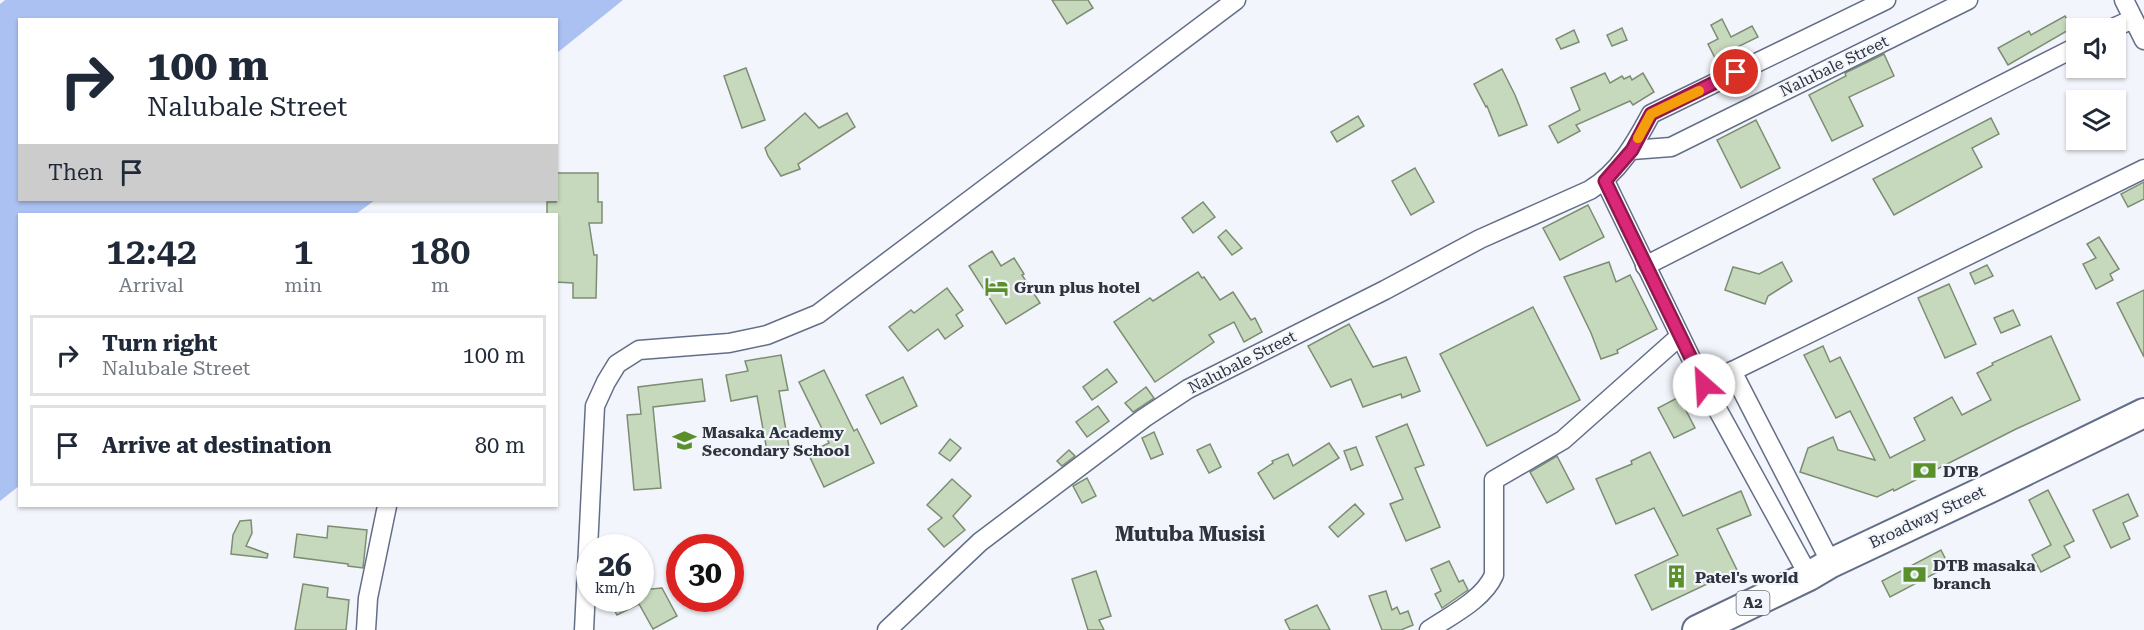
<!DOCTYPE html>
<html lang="en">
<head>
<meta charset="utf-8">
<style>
  :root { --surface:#fff; --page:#f2f2f3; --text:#1f2937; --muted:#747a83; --line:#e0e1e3 }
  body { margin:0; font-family:"Roboto Serif",serif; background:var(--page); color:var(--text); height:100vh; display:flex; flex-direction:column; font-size:22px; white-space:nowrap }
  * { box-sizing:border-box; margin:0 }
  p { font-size:20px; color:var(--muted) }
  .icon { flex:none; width:33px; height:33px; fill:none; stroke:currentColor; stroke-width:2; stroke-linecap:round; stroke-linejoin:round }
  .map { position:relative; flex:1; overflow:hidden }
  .drawer { position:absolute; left:18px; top:213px; width:540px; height:294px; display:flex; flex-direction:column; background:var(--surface); border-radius:0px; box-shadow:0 2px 4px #0004 }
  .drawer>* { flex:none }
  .hud { position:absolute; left:18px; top:18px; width:540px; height:183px; border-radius:0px; box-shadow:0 2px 4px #0004; background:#fff; color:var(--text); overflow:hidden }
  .controls { position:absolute; left:2066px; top:18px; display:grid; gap:12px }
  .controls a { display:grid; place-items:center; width:60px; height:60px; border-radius:0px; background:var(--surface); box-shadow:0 2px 4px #0004; font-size:30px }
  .speed { position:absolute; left:576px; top:534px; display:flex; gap:12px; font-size:30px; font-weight:700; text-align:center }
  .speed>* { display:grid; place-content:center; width:78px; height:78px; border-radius:50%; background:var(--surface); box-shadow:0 2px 4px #0004; line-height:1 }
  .speed small { font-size:15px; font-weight:400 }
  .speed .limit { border:9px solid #d22; background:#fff; color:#111 }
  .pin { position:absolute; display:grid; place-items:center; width:51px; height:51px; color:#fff; margin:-26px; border:3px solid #fff; border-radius:50%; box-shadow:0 2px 6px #0007 }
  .me { position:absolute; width:66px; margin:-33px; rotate:334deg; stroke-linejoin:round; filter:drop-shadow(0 0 4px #0008) }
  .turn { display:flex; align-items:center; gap:21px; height:126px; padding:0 30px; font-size:27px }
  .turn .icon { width:78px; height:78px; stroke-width:2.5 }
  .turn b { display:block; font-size:42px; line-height:51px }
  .then { display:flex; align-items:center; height:57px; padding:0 30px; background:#0003; gap:12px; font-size:22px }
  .eta { display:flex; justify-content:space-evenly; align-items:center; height:102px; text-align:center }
  .eta b { font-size:36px; font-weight:600; line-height:42px }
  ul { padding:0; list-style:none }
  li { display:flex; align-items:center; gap:18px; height:81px; margin:0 12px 9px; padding:0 18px; border:3px solid var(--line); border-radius:0px }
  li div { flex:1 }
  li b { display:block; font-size:22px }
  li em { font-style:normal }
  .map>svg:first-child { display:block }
  .green { fill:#abc1f2 }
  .building { fill:#c7d9bd; stroke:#7d8d73; stroke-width:1.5 }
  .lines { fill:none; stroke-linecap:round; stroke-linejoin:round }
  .minor-casing { stroke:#636e88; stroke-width:21 }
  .primary-casing { stroke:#636e88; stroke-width:32 }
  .minor { stroke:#fff; stroke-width:18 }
  .primary { stroke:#fff; stroke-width:28 }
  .route-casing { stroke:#8e194d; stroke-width:15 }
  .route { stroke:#db2777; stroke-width:10 }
  .slow { stroke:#f59e0b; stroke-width:10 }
  .labels { text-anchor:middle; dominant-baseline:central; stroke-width:4.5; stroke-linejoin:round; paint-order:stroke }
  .shield { fill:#f2f5fb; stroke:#696d77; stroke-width:1.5 }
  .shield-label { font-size:15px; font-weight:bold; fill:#2e333e }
  .street-label { font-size:16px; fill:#2e333e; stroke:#f2f5fb }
  .poi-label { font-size:16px; font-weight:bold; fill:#2e333e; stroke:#f2f5fb; text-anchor:start }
  .quarter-label { font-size:20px; font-weight:bold; fill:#2e333e; stroke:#f2f5fb }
</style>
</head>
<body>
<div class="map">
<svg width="2144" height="630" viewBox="0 0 2144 630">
  <rect width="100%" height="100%" fill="#f2f5fb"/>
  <!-- green -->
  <polygon class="green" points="5,0 623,0 557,53 556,20 20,20 20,200 375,200 356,214 20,214 19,486 0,501 0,4"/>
  <!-- building -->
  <g class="building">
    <polygon points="1052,0 1088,0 1093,8 1067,24"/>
    <polygon points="2065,16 2072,28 2008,65 1998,48 2029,31 2031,35"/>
    <polygon points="1722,19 1731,37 1752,26 1758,37 1715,58 1708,44 1718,39 1711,25"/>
    <polygon points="1622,28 1627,40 1612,46 1607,35"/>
    <polygon points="1574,30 1579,42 1561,49 1556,39"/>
    <polygon points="1884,54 1894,76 1849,97 1863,126 1832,141 1809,95 1846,76 1845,73"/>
    <polygon points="746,68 765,120 742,128 724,76"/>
    <polygon points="1502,69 1515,95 1527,125 1499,136 1487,106 1486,107 1474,84"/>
    <polygon points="1605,73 1610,83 1622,76 1624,79 1630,76 1632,80 1643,73 1654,92 1633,105 1630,101 1576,125 1580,131 1558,143 1549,126 1580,110 1571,88"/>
    <polygon points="805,113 819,128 847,113 855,127 798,164 800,169 781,176 768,156 765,148"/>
    <polygon points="1358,116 1364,126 1337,142 1331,132"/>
    <polygon points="1991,118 1999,134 1972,148 1982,167 1894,215 1873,179"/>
    <polygon points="1756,120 1780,168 1741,188 1717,140"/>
    <polygon points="1415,168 1434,202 1411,215 1392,181"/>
    <polygon points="556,173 598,173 598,202 602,202 602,223 589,223 594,255 597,255 596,298 573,298 573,283 556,282 556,214 547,214 547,202 556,202"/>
    <polygon points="2144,182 2144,199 2128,207 2121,194"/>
    <polygon points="1203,202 1215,217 1193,233 1182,218"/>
    <polygon points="1588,205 1604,237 1560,260 1543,228"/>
    <polygon points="1226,230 1242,248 1232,255 1218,237"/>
    <polygon points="2099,237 2119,269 2110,274 2113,280 2096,289 2083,264 2096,258 2087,244"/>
    <polygon points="992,251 1001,266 1014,258 1024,274 1022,275 1040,303 1006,324 969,266"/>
    <polygon points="1609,262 1616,282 1630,275 1657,329 1617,350 1618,353 1601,359 1591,333 1564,277"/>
    <polygon points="1782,262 1792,281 1768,296 1765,304 1725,290 1733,267 1759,274"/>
    <polygon points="1987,265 1993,276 1975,284 1970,273"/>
    <polygon points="1198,272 1202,278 1204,277 1220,300 1233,292 1251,320 1255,318 1262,332 1244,342 1234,322 1209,335 1214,342 1155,382 1114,322 1150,298 1153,301"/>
    <polygon points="1949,284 1976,344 1945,358 1918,298"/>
    <polygon points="947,288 963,310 956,315 963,326 945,339 938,329 908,351 889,327 911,310 914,313"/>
    <polygon points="2144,290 2144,357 2117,303"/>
    <polygon points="1533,307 1580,400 1487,446 1440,354"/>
    <polygon points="2013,310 2020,325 2001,333 1994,318"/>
    <polygon points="1349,324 1373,367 1406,357 1420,391 1402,398 1401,394 1363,407 1351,379 1331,387 1308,346"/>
    <polygon points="2051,336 2080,400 2016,429 1894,491 1893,489 1877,497 1800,472 1808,448 1833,437 1838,450 1875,460 1850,411 1836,418 1804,355 1823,346 1830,362 1840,357 1890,458 1925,440 1914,418 1952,397 1962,415 1991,400 1977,373 1993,365 1992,363"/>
    <polygon points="781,355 788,390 779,391 789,447 767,451 757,396 731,401 726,375 748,371 745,361"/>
    <polygon points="1107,369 1117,382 1092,400 1083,387"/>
    <polygon points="824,370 854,431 857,429 874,463 824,487 808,453 829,443 799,382"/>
    <polygon points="903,377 917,406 881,424 866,395"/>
    <polygon points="702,379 705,401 653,407 661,488 634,490 627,415 641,414 638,387"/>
    <polygon points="1146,387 1154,398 1133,412 1125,403"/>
    <polygon points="1679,397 1695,428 1674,438 1658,408"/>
    <polygon points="1098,406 1109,421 1087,437 1076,422"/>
    <polygon points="1407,424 1424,465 1415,468 1440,527 1406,541 1390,504 1403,499 1376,437"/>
    <polygon points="1154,432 1163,454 1151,459 1142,438"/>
    <polygon points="950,439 961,448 950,461 939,453"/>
    <polygon points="1329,443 1339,458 1274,499 1258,473 1273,463 1272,461 1288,454 1293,466"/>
    <polygon points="1210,444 1221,467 1209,473 1197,450"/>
    <polygon points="1356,447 1363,465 1351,470 1344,451"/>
    <polygon points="1069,450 1075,456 1062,466 1057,461"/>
    <polygon points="1650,452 1683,516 1741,491 1751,515 1717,529 1737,570 1652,610 1635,575 1678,555 1654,508 1616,524 1596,479 1632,464 1631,461"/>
    <polygon points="1557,456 1574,489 1547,503 1530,472"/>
    <polygon points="1087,478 1096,496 1082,503 1073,486"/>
    <polygon points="952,479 971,496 953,516 965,530 944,547 928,529 942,518 927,505"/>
    <polygon points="2048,490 2074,541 2064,546 2070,557 2041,572 2032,555 2051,545 2029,500"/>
    <polygon points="2128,494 2138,516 2123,523 2130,539 2111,548 2093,510"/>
    <polygon points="1355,504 1364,514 1338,537 1329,527"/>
    <polygon points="251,520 252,533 246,546 268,554 267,558 231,554 233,535 240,521"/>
    <polygon points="328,526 367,530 363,568 348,566 348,564 294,557 297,534 327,538"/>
    <polygon points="1941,550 1949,566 1890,597 1882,581"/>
    <polygon points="1449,561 1459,582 1463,580 1468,590 1442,608 1435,594 1441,591 1431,569"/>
    <polygon points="1096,571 1111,616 1099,620 1104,630 1088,630 1072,579"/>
    <polygon points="303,584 328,588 327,597 349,600 346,630 295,630"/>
    <polygon points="662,588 677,616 653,629 639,604 617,615 611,604 622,598 640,598 640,590"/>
    <polygon points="1386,591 1392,610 1397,607 1400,614 1408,611 1413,625 1401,630 1382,630 1369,596"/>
    <polygon points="1317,605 1330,630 1290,630 1285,620"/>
  </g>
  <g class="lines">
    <defs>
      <g id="minor">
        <polyline points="2124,0 2144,40"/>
        <polyline points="2113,28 2133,19"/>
        <polyline points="1632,150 1671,147 1968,0"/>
        <polyline points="1605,181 1704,385 1809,576"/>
        <polyline points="1645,266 2076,47"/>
        <polyline points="1732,371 1831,563"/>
        <polyline points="1704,385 2144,169"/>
        <polyline points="366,630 368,598 387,506"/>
        <polyline points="584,630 595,406 606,382 617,364 639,350 729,343 767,335 818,314 1236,0"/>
        <path d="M 887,630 L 980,542 L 1144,418 L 1188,389 L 1385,290 L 1480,239 L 1590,190 C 1619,172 1635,144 1651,114 L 1886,0"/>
        <path d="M 1429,630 C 1451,615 1483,600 1494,575 L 1494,480 L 1563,440 L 1680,336"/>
      </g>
      <polyline id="primary" points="1697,630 1809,576 1831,563 1988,489 2144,413"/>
    </defs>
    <!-- minor casing -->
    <use href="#minor" class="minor-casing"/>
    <!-- primary casing -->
    <use href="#primary" class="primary-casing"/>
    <!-- minor -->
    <use href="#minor" class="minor"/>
    <!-- primary -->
    <use href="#primary" class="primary"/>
  </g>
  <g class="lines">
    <defs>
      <polyline id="route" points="1704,385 1605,181 1632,150 1651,114 1736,72"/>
    </defs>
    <!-- route casing -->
    <use href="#route" class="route-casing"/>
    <!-- route -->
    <use href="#route" class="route"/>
    <!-- slow -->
    <polyline class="slow" points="1638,138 1651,114 1699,91"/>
  </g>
  <!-- icons -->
  <defs>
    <symbol id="hotel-bare" viewBox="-9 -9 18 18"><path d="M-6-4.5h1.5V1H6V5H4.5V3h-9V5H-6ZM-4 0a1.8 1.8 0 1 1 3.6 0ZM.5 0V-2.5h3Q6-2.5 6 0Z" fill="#59902b" stroke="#f2f5fb" stroke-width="2.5" paint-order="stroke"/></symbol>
    <symbol id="school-bare" viewBox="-9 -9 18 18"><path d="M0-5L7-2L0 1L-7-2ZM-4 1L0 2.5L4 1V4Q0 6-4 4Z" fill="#59902b" stroke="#f2f5fb" stroke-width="2.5" paint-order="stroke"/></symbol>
    <symbol id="bank-bare" viewBox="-9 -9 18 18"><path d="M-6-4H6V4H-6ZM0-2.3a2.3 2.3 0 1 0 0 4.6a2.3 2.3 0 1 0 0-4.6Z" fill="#59902b" stroke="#f2f5fb" stroke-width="2.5" paint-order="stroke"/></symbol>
    <symbol id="building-bare" viewBox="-9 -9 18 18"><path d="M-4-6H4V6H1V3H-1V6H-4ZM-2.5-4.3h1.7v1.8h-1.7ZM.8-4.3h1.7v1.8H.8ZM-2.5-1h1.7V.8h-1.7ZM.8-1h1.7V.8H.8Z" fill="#59902b" stroke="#f2f5fb" stroke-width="2.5" paint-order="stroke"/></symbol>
  </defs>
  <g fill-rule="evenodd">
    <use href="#hotel-bare" x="980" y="270" width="33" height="33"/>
    <use href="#school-bare" x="668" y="424" width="33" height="33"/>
    <use href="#bank-bare" x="1908" y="454" width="33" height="33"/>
    <use href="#bank-bare" x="1898" y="558" width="33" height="33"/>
    <use href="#building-bare" x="1660" y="560" width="33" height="33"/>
  </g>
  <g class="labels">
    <!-- shield labels -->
    <rect class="shield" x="1736.5" y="591" width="33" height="24" rx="4.5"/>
    <g class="shield-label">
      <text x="1753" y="603">A2</text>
    </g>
    <!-- street labels -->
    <g class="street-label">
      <text transform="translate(1834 66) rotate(-26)">Nalubale Street</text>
      <text transform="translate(1242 362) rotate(-27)">Nalubale Street</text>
      <text transform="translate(1927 517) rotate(-25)">Broadway Street</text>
    </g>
    <!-- poi labels -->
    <g class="poi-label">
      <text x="1014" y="287">Grun plus hotel</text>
      <text x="702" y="432">Masaka Academy<tspan x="702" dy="18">Secondary School</tspan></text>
      <text x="1943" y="471">DTB</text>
      <text x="1933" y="565">DTB masaka<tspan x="1933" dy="18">branch</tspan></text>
      <text x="1695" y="577">Patel's world</text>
    </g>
    <!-- quarter labels -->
    <g class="quarter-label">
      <text x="1190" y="534">Mutuba Musisi</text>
    </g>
  </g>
</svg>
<div class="controls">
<a><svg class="icon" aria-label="sound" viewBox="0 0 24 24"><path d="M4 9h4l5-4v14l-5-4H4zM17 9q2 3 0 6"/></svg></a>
<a><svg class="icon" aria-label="layers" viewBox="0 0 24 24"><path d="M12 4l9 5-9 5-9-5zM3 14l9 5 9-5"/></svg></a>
</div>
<div class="speed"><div>26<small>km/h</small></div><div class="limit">30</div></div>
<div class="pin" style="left:1736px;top:72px;background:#d93025"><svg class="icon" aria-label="arrive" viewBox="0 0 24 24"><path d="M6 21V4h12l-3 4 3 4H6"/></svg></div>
<svg class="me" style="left:1704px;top:385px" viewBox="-20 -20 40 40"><circle r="19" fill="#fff"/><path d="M0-13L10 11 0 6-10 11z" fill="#db2777"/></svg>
<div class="hud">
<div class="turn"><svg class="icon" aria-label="right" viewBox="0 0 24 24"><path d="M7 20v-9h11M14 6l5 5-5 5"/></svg><div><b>100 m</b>Nalubale Street</div></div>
<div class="then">Then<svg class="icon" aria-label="arrive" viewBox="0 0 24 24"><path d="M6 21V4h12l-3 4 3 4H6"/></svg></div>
</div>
<section class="drawer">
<div class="eta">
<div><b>12:42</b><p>Arrival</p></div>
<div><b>1</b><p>min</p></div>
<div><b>180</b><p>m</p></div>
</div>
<ul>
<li><svg class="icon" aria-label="right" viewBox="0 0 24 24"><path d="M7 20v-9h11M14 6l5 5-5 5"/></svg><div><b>Turn right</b><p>Nalubale Street</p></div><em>100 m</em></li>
<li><svg class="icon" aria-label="arrive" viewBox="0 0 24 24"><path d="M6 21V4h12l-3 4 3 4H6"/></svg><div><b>Arrive at destination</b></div><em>80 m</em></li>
</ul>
</section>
</div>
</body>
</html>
